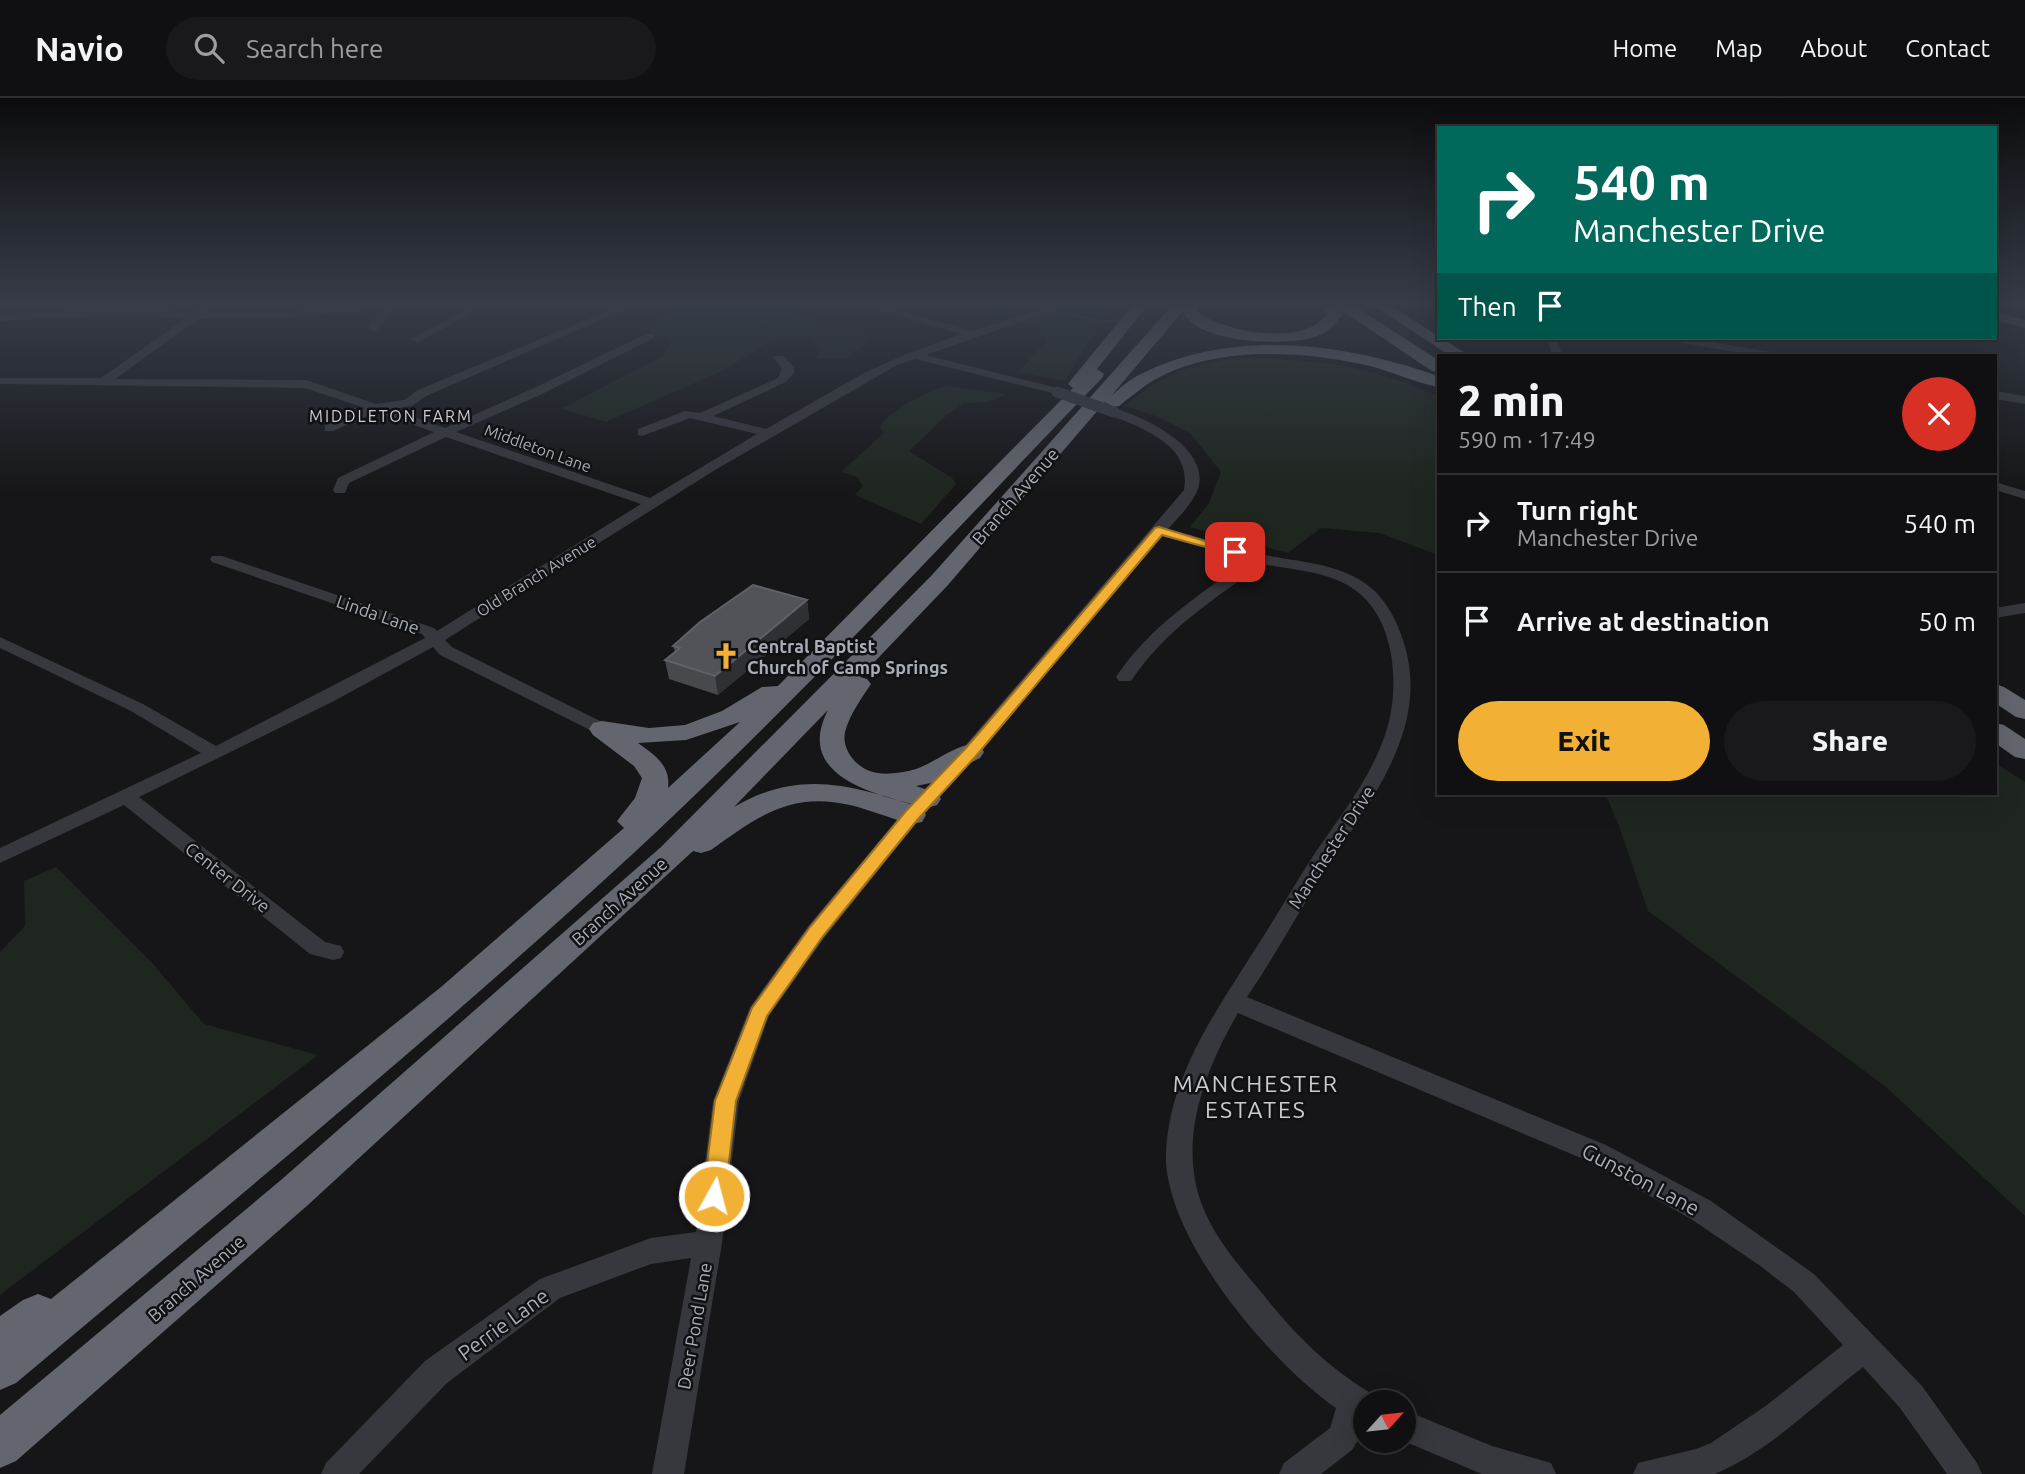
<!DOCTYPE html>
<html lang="en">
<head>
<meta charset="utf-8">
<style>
  :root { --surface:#101012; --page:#19191b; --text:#f1f3f6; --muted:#9c9d9f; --line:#303032; --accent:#f2b134 }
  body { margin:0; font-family:Ubuntu,sans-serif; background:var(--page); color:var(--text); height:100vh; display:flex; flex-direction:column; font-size:26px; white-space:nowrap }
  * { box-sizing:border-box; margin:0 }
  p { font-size:23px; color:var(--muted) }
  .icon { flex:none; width:38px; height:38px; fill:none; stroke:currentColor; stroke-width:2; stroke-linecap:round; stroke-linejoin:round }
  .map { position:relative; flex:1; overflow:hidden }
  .details { position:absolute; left:1437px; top:256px; width:560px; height:441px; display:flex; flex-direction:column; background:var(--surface); border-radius:0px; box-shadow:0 7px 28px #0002,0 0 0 2px var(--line) }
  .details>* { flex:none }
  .guide { position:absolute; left:1437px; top:28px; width:560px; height:214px; border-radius:0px; box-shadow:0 7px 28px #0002,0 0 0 2px var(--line); background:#00695c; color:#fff; overflow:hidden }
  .needle { width:46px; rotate:63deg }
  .controls { position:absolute; left:1353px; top:1292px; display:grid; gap:14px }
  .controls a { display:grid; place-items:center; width:63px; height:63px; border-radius:50%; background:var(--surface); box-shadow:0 7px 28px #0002,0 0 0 2px var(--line); font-size:35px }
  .pin { position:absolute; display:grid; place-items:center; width:60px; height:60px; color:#fff; margin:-30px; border-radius:14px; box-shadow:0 4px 10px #0006 }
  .me { position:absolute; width:77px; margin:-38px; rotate:7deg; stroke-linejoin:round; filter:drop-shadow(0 0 5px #0008) }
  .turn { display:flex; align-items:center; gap:24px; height:147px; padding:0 21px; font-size:32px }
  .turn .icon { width:91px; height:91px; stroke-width:2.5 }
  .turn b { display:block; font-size:49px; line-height:60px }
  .then { display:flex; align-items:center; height:66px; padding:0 21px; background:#0003; gap:14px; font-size:26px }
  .round { display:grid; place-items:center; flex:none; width:74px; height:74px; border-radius:37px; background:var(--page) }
  .overview { display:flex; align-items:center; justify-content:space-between; height:119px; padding:0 21px }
  h1 { font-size:42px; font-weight:800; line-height:52px }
  .cta { display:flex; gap:14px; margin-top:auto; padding:14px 21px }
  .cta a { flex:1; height:80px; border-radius:42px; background:var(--accent); color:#111; font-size:28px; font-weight:800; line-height:80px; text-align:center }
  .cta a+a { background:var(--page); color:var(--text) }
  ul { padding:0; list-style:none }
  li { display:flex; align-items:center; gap:21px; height:98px; padding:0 21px; border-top:2px solid var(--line) }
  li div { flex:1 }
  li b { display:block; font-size:26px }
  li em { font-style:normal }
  header { display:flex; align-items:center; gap:42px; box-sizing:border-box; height:98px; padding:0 35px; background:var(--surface); border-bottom:2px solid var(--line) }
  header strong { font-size:33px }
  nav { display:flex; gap:38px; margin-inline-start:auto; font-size:24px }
  .search { width:490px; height:63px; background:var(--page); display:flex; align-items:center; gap:18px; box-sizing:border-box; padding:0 24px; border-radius:38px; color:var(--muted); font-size:26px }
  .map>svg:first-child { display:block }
  .built { fill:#222225 }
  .green { fill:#1e261f }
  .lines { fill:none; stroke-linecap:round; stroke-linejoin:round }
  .stream { stroke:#2c353c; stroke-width:2.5 }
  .minor { fill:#37383d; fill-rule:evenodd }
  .major { fill:#53555c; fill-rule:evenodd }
  .highway { fill:#63666e; fill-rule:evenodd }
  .minor-bridge { stroke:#37383d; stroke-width:11 }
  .wall { fill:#47494d }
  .shaded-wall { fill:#2f3033 }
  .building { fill:#525359; stroke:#5f6168; stroke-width:2 }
  .route { fill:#f2b134; stroke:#9d7322; stroke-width:2 }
  .labels { text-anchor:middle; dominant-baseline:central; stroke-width:5; stroke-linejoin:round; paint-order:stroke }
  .far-neighbourhood-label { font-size:16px; letter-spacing:2px; fill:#c9ccd4; stroke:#111113 }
  .far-street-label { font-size:16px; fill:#a8adb8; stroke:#111113 }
  .street-label { font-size:18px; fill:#a8adb8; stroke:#111113 }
  .poi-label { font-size:18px; font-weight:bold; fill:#a8adb8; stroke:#111113; text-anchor:start }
  .near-street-label { font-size:21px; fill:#a8adb8; stroke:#111113 }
  .near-neighbourhood-label { font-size:23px; letter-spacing:2px; fill:#c9ccd4; stroke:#111113 }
</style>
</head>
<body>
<header>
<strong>Navio</strong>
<div class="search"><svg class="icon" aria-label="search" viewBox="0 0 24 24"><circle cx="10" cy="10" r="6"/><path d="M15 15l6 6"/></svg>Search here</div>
<nav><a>Home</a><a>Map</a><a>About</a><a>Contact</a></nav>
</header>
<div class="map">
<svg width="2025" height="1376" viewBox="0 0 2025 1376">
  <rect width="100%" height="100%" fill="#161618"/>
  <!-- built -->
  <polygon class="built" points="0,204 146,204 134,211 0,217"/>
  <!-- green -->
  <g class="green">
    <polygon points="691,204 748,204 817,220 828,228 873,239 848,260 817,260 821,249 808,240 788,237 761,249 724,272 606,324 561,311 661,259 673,243 658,235 635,229"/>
    <polygon points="950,204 1059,204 1079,209 1094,204 1112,205 1065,283 1018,274 1048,242 1036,230"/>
    <path d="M 1231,260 C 1308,260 1367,266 1438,298 L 1438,457 L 1379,435 L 1321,430 L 1288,455 L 1190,429 L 1209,405 L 1221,374 L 1191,336 L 1159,319 L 1123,308 L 1151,288 L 1182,272 Z"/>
    <path d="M 947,288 L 1006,296 L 988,304 L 965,305 L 948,316 L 909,353 L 952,380 L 956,386 L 921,426 L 855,397 L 863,388 L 857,379 L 841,374 L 884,335 L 880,329 C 889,312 928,293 947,288 Z"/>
    <polygon points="1995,665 2025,684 2025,1118 1886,989 1648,813 1619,728 1605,695 1995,695"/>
    <polygon points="56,769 153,866 204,926 318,957 0,1197 0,854 25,828 24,783"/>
  </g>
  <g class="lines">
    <!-- stream -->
    <g class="stream">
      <polyline points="1031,204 1044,207"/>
      <polyline points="1062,214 1101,224 1121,222"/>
    </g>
    <!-- minor -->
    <g class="minor">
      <path d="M 209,204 L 220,204 L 207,215 L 282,214 L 397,204 L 432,204 L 427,207 L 392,210 L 377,232 L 373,233 L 368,230 L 381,211 L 282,220 L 198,221 L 115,281 L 306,282 L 376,306 L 404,302 L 418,292 L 629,204 L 642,204 L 426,298 L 412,308 L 391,311 L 445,330 L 532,291 L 646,236 L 654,236 L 654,240 L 540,297 L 456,334 L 650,400 L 757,336 L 690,320 L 642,338 L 638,337 L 638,331 L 685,313 L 700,315 L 778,280 L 782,270 L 773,260 L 775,258 L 783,258 L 794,269 L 794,275 L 786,284 L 713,318 L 766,331 L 862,276 L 909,255 L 961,236 L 852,204 L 867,204 L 972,233 L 1064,204 L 1078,204 L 926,257 L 1061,291 L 1061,297 L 915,261 L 897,267 L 715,372 L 445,542 L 452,549 L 608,627 L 611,631 L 608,635 L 596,635 L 440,557 L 433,549 L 334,603 L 139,699 L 325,844 L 341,848 L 344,854 L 341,860 L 333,862 L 310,856 L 124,707 L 0,765 L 0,750 L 201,655 L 131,613 L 0,550 L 0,539 L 143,606 L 216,648 L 425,540 L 422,536 L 212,464 L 210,461 L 212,458 L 222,458 L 434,530 L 437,533 L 641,406 L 446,339 L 349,385 L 345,395 L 335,395 L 333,392 L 338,380 L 434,334 L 376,314 L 333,333 L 325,333 L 325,327 L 365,310 L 305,290 L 0,286 L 0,280 L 101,280 L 186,220 L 126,217 L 0,223 L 0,217 C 63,214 131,204 193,215 Z"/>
      <polygon points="481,204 493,204 418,244 409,242"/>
      <polygon points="1547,240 1557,240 1562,257 1552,257"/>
      <polygon points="1667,240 1689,240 1770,254 1776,257 1752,257 1672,243"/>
      <polygon points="1995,293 2025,298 2025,306 1995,301"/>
      <path d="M 1114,310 C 1145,319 1211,350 1198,391 C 1193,405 1178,420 1168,431 C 1199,439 1230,449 1261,456 C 1294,464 1334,464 1363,484 C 1384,497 1397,522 1404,545 C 1432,635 1364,709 1320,781 C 1295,820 1273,861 1247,899 L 1606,1047 L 1711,1103 L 1814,1176 L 1922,1288 L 1977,1365 L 1982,1376 L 1947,1376 L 1900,1310 L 1863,1269 C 1815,1306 1771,1352 1715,1376 L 1633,1376 L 1638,1365 L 1696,1351 L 1711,1345 L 1767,1307 L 1843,1247 L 1794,1194 L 1759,1167 L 1691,1121 L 1588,1063 L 1238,915 C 1204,974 1176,1045 1204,1112 C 1217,1143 1241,1170 1262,1195 C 1294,1236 1330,1272 1376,1298 L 1378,1304 L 1365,1304 L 1364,1332 L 1352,1352 L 1321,1376 L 1279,1376 L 1284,1365 L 1330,1330 L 1336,1310 C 1270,1264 1162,1138 1166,1054 C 1170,977 1215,915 1254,853 C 1275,821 1294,787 1315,755 C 1341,717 1370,681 1385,637 C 1401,591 1397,516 1349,488 C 1323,473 1292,472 1263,466 C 1214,501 1165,532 1131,583 L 1119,583 L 1116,579 C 1150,528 1199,497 1248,462 L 1162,438 L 977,658 L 919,722 L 825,839 L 769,918 L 739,1003 L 722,1145 L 684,1376 L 652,1376 L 691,1160 L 651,1166 L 560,1200 L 447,1285 L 359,1376 L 321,1376 L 326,1365 L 425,1263 L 540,1181 L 651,1140 L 696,1134 L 713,1003 L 750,909 L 809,827 L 905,712 L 963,650 L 1184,392 C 1192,347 1144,331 1110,317 L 1110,311 Z"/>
      <polygon points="1995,384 2025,393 2025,401 1995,392"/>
      <polygon points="2025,505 2025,515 1995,520 1995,510"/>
      <polygon points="1404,1312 1492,1348 1551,1365 1556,1376 1482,1376 1401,1342 1404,1342"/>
    </g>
    <!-- major -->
    <polygon class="major" points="1995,214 2025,222 2025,230 1995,222"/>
    <!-- highway -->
    <g class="highway">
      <path d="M 1135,204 L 1150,204 L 1097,271 L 1104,276 L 1102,280 C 949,439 799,601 637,752 C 437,937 224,1110 16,1285 L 0,1292 L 0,1218 L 23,1202 L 38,1196 L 51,1201 L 441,889 L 624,730 L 617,723 L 635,700 L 642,680 L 634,668 L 593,637 L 589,631 L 593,625 L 602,623 L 649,630 L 685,627 L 722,613 L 762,589 L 778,588 L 1073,290 L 1068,286 L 1071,282 ZM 740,624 L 668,690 C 671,668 655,657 638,645 L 686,642 Z"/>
      <path d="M 1175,204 L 1200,204 L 1198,214 C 1225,235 1304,248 1326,217 L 1320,204 L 1349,204 L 1438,262 L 1438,274 L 1432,273 L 1338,210 L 1342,217 C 1334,227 1330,234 1317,238 C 1290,249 1195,246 1183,213 L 1111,298 C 1120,290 1130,281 1141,276 C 1233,230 1345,245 1438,278 L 1438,289 C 1412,284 1387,271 1361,266 C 1296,252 1208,248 1149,285 C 1139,292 1129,300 1119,308 L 1113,309 L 1105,304 L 948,487 L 860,579 L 867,581 L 871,586 C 861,601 850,616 845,634 C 841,653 859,673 878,675 C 887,677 907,674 916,671 C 935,664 950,651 970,646 L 980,648 L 984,654 L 980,660 L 931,685 L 916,688 L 937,695 L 941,701 L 937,707 L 927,710 C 878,697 793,680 828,612 L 734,709 C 801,670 854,688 922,710 L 926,717 L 922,724 L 912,726 C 891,721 871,712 850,707 C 791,693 757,719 711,752 L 701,755 L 693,753 L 309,1106 L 16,1363 L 0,1370 L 0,1317 L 281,1082 L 661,749 L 932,477 Z"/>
      <polygon points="1368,204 1385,204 1468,257 1449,257"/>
      <polygon points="1995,586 2004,589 2025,602 2025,621 2016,619 1995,605"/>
      <polygon points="1995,625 2004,627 2025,641 2025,661 2015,659 1995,645"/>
    </g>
    <!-- minor-bridge -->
    <polyline class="minor-bridge" points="1057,294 1114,314"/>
  </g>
  <!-- wall -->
  <polygon class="wall" points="807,502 809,521 718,597 669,581 665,562 675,554 673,548"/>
  <!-- shaded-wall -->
  <polygon class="shaded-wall" points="807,502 809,521 718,597 715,578"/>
  <!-- building -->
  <polygon class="building" points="753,487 807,502 715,578 665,562 680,550 673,548 700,524"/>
  <!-- sky -->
  <linearGradient id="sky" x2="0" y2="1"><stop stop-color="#0c0c0d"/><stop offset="0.52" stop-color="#363c48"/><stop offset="1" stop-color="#363c48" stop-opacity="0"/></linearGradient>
  <rect width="2025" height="396" fill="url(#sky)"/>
  <!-- route -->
  <polygon class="route" points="1159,429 1241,454 1235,457 1162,437 976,658 918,721 823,838 767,918 736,1003 725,1098 722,1105 714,1108 706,1105 703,1098 715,1003 752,910 810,829 906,713 965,651 1155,430"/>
  <!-- icons -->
  <defs>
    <symbol id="church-bare" viewBox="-9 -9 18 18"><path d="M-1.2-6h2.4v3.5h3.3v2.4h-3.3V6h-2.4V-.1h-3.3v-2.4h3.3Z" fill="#f2b134" stroke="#111113" stroke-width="2.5" paint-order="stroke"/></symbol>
  </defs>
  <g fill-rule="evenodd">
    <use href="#church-bare" x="707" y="539" width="38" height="38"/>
  </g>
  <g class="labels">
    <!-- far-neighbourhood labels -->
    <g class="far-neighbourhood-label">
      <text x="391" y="318">MIDDLETON FARM</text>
    </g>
    <!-- far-street labels -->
    <g class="far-street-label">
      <text transform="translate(538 350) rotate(20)">Middleton Lane</text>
      <text transform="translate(536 478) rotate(-32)">Old Branch Avenue</text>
    </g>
    <!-- street labels -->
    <g class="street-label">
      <text transform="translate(1015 398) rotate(-49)">Branch Avenue</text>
      <text transform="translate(378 516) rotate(19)">Linda Lane</text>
      <text transform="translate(1331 749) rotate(-57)">Manchester Drive</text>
      <text transform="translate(228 779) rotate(38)">Center Drive</text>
      <text transform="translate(619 803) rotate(-42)">Branch Avenue</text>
      <text transform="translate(196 1180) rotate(-41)">Branch Avenue</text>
      <text transform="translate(694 1228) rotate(-80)">Deer Pond Lane</text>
    </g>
    <!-- poi labels -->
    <g class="poi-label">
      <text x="747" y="548">Central Baptist<tspan x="747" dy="21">Church of Camp Springs</tspan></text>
    </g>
    <!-- near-street labels -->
    <g class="near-street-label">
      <text transform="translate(1641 1081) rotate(28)">Gunston Lane</text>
      <text transform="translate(503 1226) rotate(-36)">Perrie Lane</text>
    </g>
    <!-- near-neighbourhood labels -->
    <g class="near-neighbourhood-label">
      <text x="1256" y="985">MANCHESTER<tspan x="1256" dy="26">ESTATES</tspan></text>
    </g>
  </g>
</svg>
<div class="controls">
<a><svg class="needle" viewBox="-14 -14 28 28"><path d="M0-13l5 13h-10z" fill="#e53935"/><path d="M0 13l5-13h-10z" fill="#9c9d9f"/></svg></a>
</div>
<div class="pin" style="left:1235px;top:454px;background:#d93025"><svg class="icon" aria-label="arrive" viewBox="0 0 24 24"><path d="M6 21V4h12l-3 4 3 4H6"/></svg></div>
<svg class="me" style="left:714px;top:1098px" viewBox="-20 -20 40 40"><circle r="17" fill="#f2b134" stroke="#fff" stroke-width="3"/><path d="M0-11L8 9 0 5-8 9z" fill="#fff"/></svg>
<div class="guide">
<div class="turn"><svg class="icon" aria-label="right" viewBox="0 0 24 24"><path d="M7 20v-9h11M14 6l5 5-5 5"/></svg><div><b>540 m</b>Manchester Drive</div></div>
<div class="then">Then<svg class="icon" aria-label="arrive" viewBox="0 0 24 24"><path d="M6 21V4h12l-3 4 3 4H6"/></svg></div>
</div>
<section class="details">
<div class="overview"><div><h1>2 min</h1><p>590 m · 17:49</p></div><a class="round" style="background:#d93025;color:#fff"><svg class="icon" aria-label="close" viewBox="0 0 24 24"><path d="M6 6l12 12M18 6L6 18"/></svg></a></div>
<ul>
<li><svg class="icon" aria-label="right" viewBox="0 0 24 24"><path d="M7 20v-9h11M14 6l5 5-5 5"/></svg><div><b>Turn right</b><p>Manchester Drive</p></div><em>540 m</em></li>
<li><svg class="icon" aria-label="arrive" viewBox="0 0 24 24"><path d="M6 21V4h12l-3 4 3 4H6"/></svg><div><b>Arrive at destination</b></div><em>50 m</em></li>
</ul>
<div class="cta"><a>Exit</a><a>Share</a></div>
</section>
</div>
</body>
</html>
